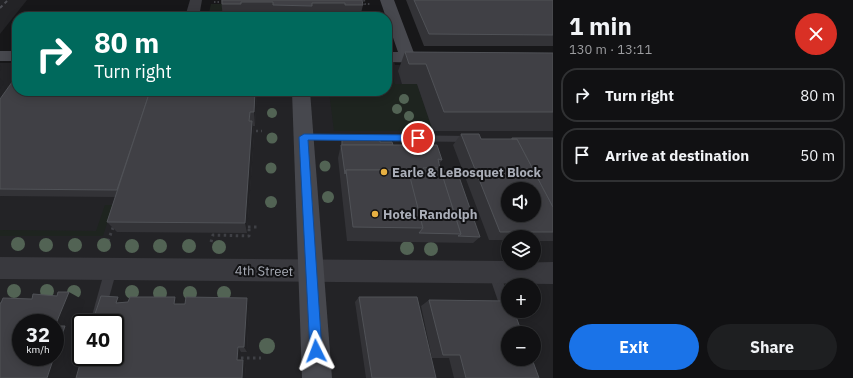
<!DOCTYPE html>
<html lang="en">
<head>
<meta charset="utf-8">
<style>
  :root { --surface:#111113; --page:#1e1f21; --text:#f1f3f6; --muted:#9c9da0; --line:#303133; --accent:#1a73e8 }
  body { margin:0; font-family:"IBM Plex Sans",sans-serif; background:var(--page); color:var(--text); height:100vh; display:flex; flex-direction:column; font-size:15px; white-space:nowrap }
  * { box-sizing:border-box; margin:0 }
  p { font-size:13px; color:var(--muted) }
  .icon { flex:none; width:22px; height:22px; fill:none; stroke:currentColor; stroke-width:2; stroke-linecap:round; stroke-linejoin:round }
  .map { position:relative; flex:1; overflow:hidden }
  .drawer { display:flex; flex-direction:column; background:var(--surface); width:300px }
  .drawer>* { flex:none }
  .top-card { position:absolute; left:12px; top:12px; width:380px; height:84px; border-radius:16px; box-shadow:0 2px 10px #0003,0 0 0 1px var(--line); background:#00695c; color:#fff; overflow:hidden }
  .buttons { position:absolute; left:501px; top:182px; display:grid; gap:8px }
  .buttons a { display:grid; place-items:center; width:40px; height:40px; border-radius:50%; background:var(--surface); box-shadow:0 2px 10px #0003,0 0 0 1px var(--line); font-size:20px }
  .speed { position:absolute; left:12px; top:314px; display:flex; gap:8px; font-size:20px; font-weight:700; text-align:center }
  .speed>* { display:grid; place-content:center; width:52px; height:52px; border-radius:50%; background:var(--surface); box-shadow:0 2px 10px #0003,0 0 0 1px var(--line); line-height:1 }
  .speed small { font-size:10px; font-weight:400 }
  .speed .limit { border:2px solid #111; border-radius:6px; background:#fff; color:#111 }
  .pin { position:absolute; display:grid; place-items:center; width:34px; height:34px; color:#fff; margin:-17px; border:2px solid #fff; border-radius:50%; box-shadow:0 1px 4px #0007 }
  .me { position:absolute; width:44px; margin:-22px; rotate:357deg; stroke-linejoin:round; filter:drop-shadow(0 0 3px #0008) }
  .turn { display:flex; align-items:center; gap:14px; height:84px; padding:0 16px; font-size:18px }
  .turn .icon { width:52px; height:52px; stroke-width:2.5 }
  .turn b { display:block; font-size:28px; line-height:34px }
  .round { display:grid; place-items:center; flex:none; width:42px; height:42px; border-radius:21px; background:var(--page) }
  .overview { display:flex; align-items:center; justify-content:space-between; height:68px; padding:0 16px }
  h1 { font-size:24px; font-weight:800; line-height:30px }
  .cta { display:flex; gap:8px; margin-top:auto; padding:8px 16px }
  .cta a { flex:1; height:46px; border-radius:24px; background:var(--accent); color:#fff; font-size:16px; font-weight:800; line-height:46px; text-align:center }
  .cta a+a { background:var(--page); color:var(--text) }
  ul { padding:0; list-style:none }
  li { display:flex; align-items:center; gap:12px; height:54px; margin:0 8px 6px; padding:0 8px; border:2px solid var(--line); border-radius:16px }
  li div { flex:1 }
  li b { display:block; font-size:15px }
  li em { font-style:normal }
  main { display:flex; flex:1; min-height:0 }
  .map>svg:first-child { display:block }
  .built { fill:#232326; fill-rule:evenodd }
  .green { fill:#1e241f }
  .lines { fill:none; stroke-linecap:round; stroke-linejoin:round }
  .path-far2 { stroke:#3f4045; stroke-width:2; stroke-dasharray:1.5 2; stroke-linecap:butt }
  .path-far1 { stroke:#3f4045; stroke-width:2.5; stroke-dasharray:2 3; stroke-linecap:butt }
  .path { stroke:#3f4045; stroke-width:3; stroke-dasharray:2.5 3.5; stroke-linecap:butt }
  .lane { fill:#39393e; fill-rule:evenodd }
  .street { fill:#39393e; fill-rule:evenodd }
  .secondary { fill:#47484e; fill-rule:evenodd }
  .rail { stroke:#4c4d53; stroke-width:2; stroke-dasharray:3.5 3; stroke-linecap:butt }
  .tree { fill:#526354 }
  .wall { fill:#333337 }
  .shaded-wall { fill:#222225 }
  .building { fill:#404045; stroke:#505257; fill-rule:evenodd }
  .route { fill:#1a73e8; stroke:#114b97 }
  .poi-dot { fill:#e7b042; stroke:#121214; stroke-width:1.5 }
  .labels { text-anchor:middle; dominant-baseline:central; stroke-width:4; stroke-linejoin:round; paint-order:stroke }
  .poi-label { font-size:13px; font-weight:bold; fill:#aaaeb8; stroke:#121214; text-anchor:start }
  .street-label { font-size:13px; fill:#aaaeb8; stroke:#121214 }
</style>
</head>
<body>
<main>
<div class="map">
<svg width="553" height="378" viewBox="0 0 553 378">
  <rect width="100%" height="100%" fill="#171719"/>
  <!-- built -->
  <g class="built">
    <polygon points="0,0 27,0 0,34"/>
    <path d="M 387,38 L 395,65 L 553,66 L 553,378 L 0,378 L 0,63 L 17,63 L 17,91 L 387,91 ZM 508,189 L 534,189 L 534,215 L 508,215 ZM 508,237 L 534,237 L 534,263 L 508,263 ZM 508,285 L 534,285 L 534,311 L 508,311 ZM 21,323 L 55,323 L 55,357 L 21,357 ZM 81,323 L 115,323 L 115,357 L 81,357 ZM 508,333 L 534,333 L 534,359 L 508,359 Z"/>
  </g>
  <!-- green -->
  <g class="green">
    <polygon points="211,4 223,4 225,9 224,17 208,17"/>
    <polygon points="387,70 391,70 395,84 417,84 433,131 334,131 329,91 387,91"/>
    <polygon points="105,205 113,205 103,236 0,236 0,230 96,231"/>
  </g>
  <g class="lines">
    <!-- path-far2 -->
    <g class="path-far2">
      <polyline points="364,0 365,4 371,4"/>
      <polyline points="214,2 221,2"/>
    </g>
    <!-- path-far1 -->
    <polyline class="path-far1" points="251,131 262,131"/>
    <!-- path -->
    <g class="path">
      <polyline points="248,227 260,227"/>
      <polyline points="108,241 114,225"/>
      <polyline points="211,242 213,235 249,236 249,227"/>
      <polyline points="241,358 261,358"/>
    </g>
    <!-- lane -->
    <g class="lane">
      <polygon points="304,134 470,136 474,139 470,142 304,140 300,137"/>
      <polygon points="111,263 115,265 117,269 102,323 90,323 105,269 107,265"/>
      <polygon points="494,266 498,268 508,295 508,311 514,311 521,333 509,333 488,272 490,268"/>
    </g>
    <!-- street -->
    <g class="street">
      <polygon points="190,0 202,0 199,17 185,17"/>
      <polygon points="0,257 508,261 508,263 553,262 553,284 0,279"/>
    </g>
    <!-- secondary -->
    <g class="secondary">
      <polygon points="380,0 394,0 414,53 438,54 440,58 438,62 432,63 387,62 387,52 398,52"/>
      <rect x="0" y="51" width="17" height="10"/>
      <polygon points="292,91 310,91 332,378 302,378"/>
    </g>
    <!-- rail -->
    <polyline class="rail" points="0,8 8,0"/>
  </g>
  <!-- trees -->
  <g class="tree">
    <circle cx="404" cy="99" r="5"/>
    <circle cx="397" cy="109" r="5"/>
    <circle cx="272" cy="113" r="5"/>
    <circle cx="409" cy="116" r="5"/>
    <circle cx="272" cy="138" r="5.5"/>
    <circle cx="325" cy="166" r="5.5"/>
    <circle cx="271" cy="168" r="5.5"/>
    <circle cx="328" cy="197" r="6"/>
    <circle cx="271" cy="202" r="6"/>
    <circle cx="18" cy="244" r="7"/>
    <circle cx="46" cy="245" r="7"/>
    <circle cx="75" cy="245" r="7"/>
    <circle cx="104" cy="245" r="7"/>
    <circle cx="132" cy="246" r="7"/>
    <circle cx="160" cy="246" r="7"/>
    <circle cx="189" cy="246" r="7"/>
    <circle cx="219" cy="247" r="7"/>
    <circle cx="407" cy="248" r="7"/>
    <circle cx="431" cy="249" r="7"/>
    <circle cx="14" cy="291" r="7"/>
    <circle cx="47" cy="291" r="7"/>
    <circle cx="74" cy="292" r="7"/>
    <circle cx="132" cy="292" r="7"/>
    <circle cx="160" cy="293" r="7"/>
    <circle cx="190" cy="293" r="7"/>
    <circle cx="224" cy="293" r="7"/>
    <circle cx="267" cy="346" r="8"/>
  </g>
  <!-- wall -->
  <g class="wall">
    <polygon points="221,0 363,0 362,2 363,5 360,17 223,17"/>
    <polygon points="406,0 553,0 553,46 424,46"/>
    <polygon points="405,52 553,53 553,131 433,131 417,84 402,84 398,71"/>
    <polygon points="17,91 257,91 255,126 253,126 254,135 247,233 117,232 107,222 115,197 0,196 0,99"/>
    <polygon points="461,134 481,139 511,139 512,138 553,138 553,241 534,241 534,237 508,237 508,240 489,240 453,145"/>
    <polygon points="342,140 380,142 393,145 442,160 439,164 440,168 439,170 480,237 473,243 347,241 338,158"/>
    <polygon points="118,297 127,303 181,304 249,307 247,352 241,352 240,360 246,364 245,378 76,378"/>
    <polygon points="359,297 436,378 366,378 355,302"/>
    <polygon points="429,300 539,378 454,378 449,358 432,358 421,306"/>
  </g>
  <!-- shaded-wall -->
  <g class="shaded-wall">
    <polygon points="0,65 2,68 0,71"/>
    <polygon points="0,78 4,83 0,89"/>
    <polygon points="255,91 257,91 255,126 254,112"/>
    <polygon points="252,121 254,135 247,233 245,223"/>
    <polygon points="69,292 85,301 75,330 81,332 81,339 69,378 47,378 55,357 55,326"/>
    <polygon points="118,297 131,305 116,303"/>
    <polygon points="175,297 183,306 174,304"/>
    <polygon points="247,298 249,307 247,352 244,347"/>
    <polygon points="238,347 241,352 240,364 237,360"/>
    <polygon points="243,360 246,364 245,378 242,378"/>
  </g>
  <!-- building -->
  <g class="building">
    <polygon points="222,0 362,0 363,5 345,5 345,3 312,3 312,6 273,5 273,2 241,2 241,4 222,4"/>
    <polygon points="414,0 553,0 553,35 429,34"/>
    <polygon points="405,52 553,53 553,112 444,112 426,64 409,64"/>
    <polygon points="15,78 17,78 17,91 150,91 117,190 0,189 0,99"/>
    <polygon points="150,91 255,91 254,112 250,112 249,121 252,121 245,223 107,222"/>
    <path d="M 461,134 L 479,134 L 481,139 L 517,139 L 553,207 L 553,232 L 500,232 ZM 508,189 L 534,189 L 534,215 L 508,215 Z"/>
    <polygon points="512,138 553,138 553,207 517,139 512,139"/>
    <polygon points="342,140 380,140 380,142 392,142 393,145 342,145"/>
    <polygon points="341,145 437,145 442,160 438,159 440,168 423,168 425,175 410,175 409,170 346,170 345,174"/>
    <polygon points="346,170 409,170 423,228 353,227"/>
    <polygon points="423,170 441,170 461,234 419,233 423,228 410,177 423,177 425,175"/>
    <polygon points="441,171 457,171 480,237 458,236 461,234"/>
    <polygon points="58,292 69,292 55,326 65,326 55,355 55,323 21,323 21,357 54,357 47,378 0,378 0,303 1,303 3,298 32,299 33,294 57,296"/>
    <polygon points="101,296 118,297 116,303 128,302 130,297 175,297 174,304 185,304 186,297 247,298 244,347 238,347 237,360 243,360 242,378 76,378 82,357 115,357 115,323 92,323"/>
    <polygon points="359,297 417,297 436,378 372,378"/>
    <polygon points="429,300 508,301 508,311 514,311 522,333 508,333 508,359 532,359 539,378 466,378 460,355 443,355"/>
  </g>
  <!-- route -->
  <polygon class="route" points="304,134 418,135 422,138 418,141 308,140 322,351 320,355 316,357 311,355 310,351 299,137"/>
  <!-- markers -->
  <g class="poi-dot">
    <circle cx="384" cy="172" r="4"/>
    <circle cx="375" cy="214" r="4"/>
  </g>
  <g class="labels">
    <!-- poi labels -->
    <g class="poi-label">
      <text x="392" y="172">Earle &amp; LeBosquet Block</text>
      <text x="383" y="214">Hotel Randolph</text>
    </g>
    <!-- street labels -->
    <g class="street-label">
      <text transform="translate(264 271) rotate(1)">4th Street</text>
    </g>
  </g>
</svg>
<div class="buttons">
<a><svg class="icon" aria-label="sound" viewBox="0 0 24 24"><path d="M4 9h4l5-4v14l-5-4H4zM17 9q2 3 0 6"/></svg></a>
<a><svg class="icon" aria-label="layers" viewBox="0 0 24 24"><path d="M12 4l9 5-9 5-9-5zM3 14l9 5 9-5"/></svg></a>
<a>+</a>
<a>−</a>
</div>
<div class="speed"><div>32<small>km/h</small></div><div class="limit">40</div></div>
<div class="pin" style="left:418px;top:138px;background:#d93025"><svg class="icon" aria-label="arrive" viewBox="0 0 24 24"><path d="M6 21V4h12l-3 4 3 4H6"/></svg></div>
<svg class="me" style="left:316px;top:351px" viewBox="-20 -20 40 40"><path d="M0-17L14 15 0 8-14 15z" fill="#1a73e8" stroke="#fff" stroke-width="4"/></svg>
<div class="top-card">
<div class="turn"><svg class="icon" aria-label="right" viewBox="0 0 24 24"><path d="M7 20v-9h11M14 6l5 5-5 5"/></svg><div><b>80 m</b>Turn right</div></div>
</div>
</div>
<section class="drawer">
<div class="overview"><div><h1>1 min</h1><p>130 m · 13:11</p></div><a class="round" style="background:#d93025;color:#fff"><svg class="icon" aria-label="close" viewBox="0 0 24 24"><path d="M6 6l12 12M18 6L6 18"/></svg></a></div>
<ul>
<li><svg class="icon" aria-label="right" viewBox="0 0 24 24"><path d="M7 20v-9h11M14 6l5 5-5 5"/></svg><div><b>Turn right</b></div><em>80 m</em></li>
<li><svg class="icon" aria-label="arrive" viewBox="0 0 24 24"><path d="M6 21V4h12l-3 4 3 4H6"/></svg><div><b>Arrive at destination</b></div><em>50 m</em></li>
</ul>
<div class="cta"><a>Exit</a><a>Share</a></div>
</section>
</main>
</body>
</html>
